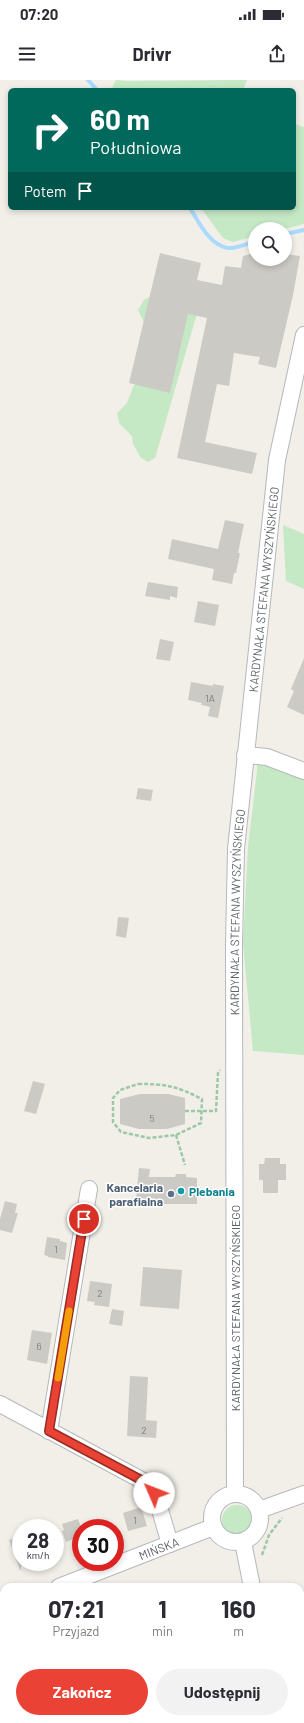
<!DOCTYPE html>
<html lang="pl">
<head>
<meta charset="utf-8">
<style>
  :root { --surface:#fff; --page:#f2f2f3; --text:#2b2b33; --muted:#7c7c81; --accent:#ea4335 }
  body { margin:0; font-family:Barlow,sans-serif; background:var(--page); color:var(--text); height:100vh; display:flex; flex-direction:column; font-size:15px; white-space:nowrap }
  * { box-sizing:border-box; margin:0 }
  p { font-size:13px; color:var(--muted) }
  .icon { flex:none; width:22px; height:22px; fill:none; stroke:currentColor; stroke-width:2; stroke-linecap:round; stroke-linejoin:round }
  .map { position:relative; flex:1; overflow:hidden }
  .sheet { position:absolute; left:0px; top:1503px; width:304px; height:140px; display:flex; flex-direction:column; background:var(--surface); border-radius:12px 12px 0 0; box-shadow:0 2px 6px #0003 }
  .sheet>* { flex:none }
  .guide { position:absolute; left:8px; top:8px; width:288px; height:122px; border-radius:6px; box-shadow:0 2px 6px #0003; background:#00695c; color:#fff; overflow:hidden }
  .fabs { position:absolute; left:248px; top:142px; display:grid; gap:8px }
  .fabs a { display:grid; place-items:center; width:44px; height:44px; border-radius:50%; background:var(--surface); box-shadow:0 2px 6px #0003; font-size:20px }
  .speed { position:absolute; left:12px; top:1439px; display:flex; gap:8px; font-size:20px; font-weight:700; text-align:center }
  .speed>* { display:grid; place-content:center; width:52px; height:52px; border-radius:50%; background:var(--surface); box-shadow:0 2px 6px #0003; line-height:1 }
  .speed small { font-size:10px; font-weight:400 }
  .speed .limit { border:6px solid #d22; background:#fff; color:#111 }
  .pin { position:absolute; display:grid; place-items:center; width:34px; height:34px; color:#fff; margin:-17px; border:2px solid #fff; border-radius:50%; box-shadow:0 1px 4px #0007 }
  .me { position:absolute; width:44px; margin:-22px; rotate:314deg; stroke-linejoin:round; filter:drop-shadow(0 0 3px #0008) }
  .turn { display:flex; align-items:center; gap:14px; height:84px; padding:0 16px; font-size:18px }
  .turn .icon { width:52px; height:52px; stroke-width:2.5 }
  .turn b { display:block; font-size:28px; line-height:34px }
  .then { display:flex; align-items:center; height:38px; padding:0 16px; background:#0003; gap:8px; font-size:15px }
  .eta { display:flex; justify-content:space-evenly; align-items:center; height:68px; text-align:center }
  .eta b { font-size:24px; font-weight:700; line-height:28px }
  .cta { display:flex; gap:8px; margin-top:auto; padding:8px 16px }
  .cta a { flex:1; height:46px; border-radius:24px; background:var(--accent); color:#fff; font-size:16px; font-weight:700; line-height:46px; text-align:center }
  .cta a+a { background:var(--page); color:var(--text) }
  .status { display:flex; justify-content:space-between; align-items:center; height:28px; padding:0 20px; background:var(--surface); direction:ltr }
  .status svg { height:11px; fill:currentColor }
  header { display:flex; justify-content:space-between; align-items:center; height:52px; padding:0 16px; background:var(--surface); font-size:18px; font-weight:700 }
  .map>svg:first-child { display:block }
  .green { fill:#c5e8c5 }
  .lines { fill:none; stroke-linecap:round; stroke-linejoin:round }
  .stream { stroke:#aadaff; stroke-width:4 }
  .building { fill:#cccac5 }
  .minor-casing { stroke:#b5b8bc; stroke-width:18 }
  .path { stroke:#9cc7a9; stroke-width:2.5; stroke-dasharray:4 2; stroke-linecap:butt }
  .minor { stroke:#fff; stroke-width:16 }
  .route-casing { stroke:#982c22; stroke-width:10 }
  .route { stroke:#ea4335; stroke-width:7 }
  .slow { stroke:#f59e0b; stroke-width:7 }
  .culture-dot { fill:#0f9aa8; stroke:#fff; stroke-width:1.5 }
  .service-dot { fill:#5c6f8a; stroke:#fff; stroke-width:1.5 }
  .labels { text-anchor:middle; dominant-baseline:central; stroke-width:3; stroke-linejoin:round; paint-order:stroke }
  .number-label { font-size:10px; fill:#7a7d7f }
  .street-label { font-size:12px; fill:#5f6368; stroke:#fff }
  .service-label { font-size:12px; font-weight:bold; fill:#4e5e75; stroke:#fff; text-anchor:end }
  .culture-label { font-size:12px; font-weight:bold; fill:#0d838f; stroke:#fff; text-anchor:start }
</style>
</head>
<body>
<div class="status"><b>07:20</b><svg viewBox="0 0 49 12"><path d="M0 12V9h3v3zM5 12V6h3v6zM10 12V3h3v9zM15 12V0h3v12zM26 1h20v11H26zM47 4h2v5h-2z"/></svg></div>
<header><svg class="icon" aria-label="menu" viewBox="0 0 24 24"><path d="M4 6h16M4 12h16M4 18h16"/></svg>Drivr<svg class="icon" aria-label="share" viewBox="0 0 24 24"><path d="M12 15V3M7 8l5-5 5 5M5 13v7h14v-7"/></svg></header>
<div class="map">
<svg width="304" height="1643" viewBox="0 0 304 1643">
  <rect width="100%" height="100%" fill="#f1efe8"/>
  <!-- green -->
  <g class="green">
    <polygon points="116,0 127,1 247,0 243,10 111,10"/>
    <polygon points="294,44 304,47 304,144 284,149 255,149 255,156 233,162 223,158 201,128 294,128"/>
    <polygon points="153,215 198,230 155,378 148,382 141,378 133,364 132,356 119,343 117,333 127,323 136,300 149,253 138,230 144,220"/>
    <polygon points="283,445 304,454 304,509 286,501"/>
    <polygon points="257,679 304,700 304,975 253,971 243,863 248,767 257,691"/>
    <circle cx="237" cy="1440" r="15"/>
    <polygon points="0,1612 4,1622 4,1639 11,1639 13,1643 0,1643"/>
    <polygon points="64,1639 222,1639 209,1643 66,1643"/>
  </g>
  <g class="lines">
    <!-- stream -->
    <g class="stream">
      <polyline points="88,0 97,10"/>
      <path d="M 190,128 C 198,141 210,166 228,168 C 236,169 247,163 255,162"/>
      <polyline points="285,154 304,150"/>
    </g>
  </g>
  <!-- building -->
  <g class="building">
    <polygon points="160,173 201,183 197,200 222,205 225,186 241,188 243,176 255,173 255,179 285,179 285,174 300,176 293,215 276,288 258,284 260,277 234,273 229,306 217,304 205,362 257,373 252,394 177,378 207,238 188,234 170,313 129,303"/>
    <polygon points="225,440 244,444 238,473 240,473 236,493 234,493 232,504 212,500 214,489 168,479 172,459 218,469"/>
    <polygon points="148,502 178,507 177,518 170,516 170,520 145,516"/>
    <polygon points="198,521 219,525 215,546 194,542"/>
    <polygon points="160,559 174,562 170,581 156,579"/>
    <polygon points="304,578 304,635 287,627 294,611 291,609"/>
    <polygon points="191,602 213,606 213,604 224,606 218,638 208,636 210,627 201,625 202,623 188,620"/>
    <polygon points="138,708 153,710 151,721 136,719"/>
    <polygon points="118,837 129,838 126,858 116,856"/>
    <polygon points="33,1001 45,1004 36,1034 24,1031"/>
    <polygon points="140,1014 168,1014 185,1018 185,1044 167,1049 139,1049 120,1044 120,1019"/>
    <polygon points="265,1078 280,1078 280,1084 286,1084 286,1100 278,1100 278,1113 263,1113 263,1100 259,1100 259,1084 264,1084"/>
    <polygon points="139,1088 150,1089 149,1097 175,1097 176,1094 186,1094 186,1097 197,1098 197,1124 164,1124 164,1121 136,1119"/>
    <polygon points="5,1121 17,1124 15,1133 18,1133 12,1153 0,1150 0,1139"/>
    <polygon points="47,1157 60,1159 60,1161 67,1163 65,1180 48,1177 48,1176 44,1175"/>
    <polygon points="143,1187 182,1190 179,1229 140,1226"/>
    <polygon points="90,1201 112,1204 109,1227 94,1225 95,1222 87,1221"/>
    <polygon points="112,1229 124,1231 122,1246 109,1244"/>
    <polygon points="32,1250 52,1253 47,1284 27,1280"/>
    <polygon points="130,1296 148,1297 146,1340 157,1341 156,1358 127,1356"/>
    <polygon points="141,1427 147,1446 128,1451 123,1433"/>
    <polygon points="78,1439 81,1447 81,1456 66,1462 62,1451 64,1450 62,1444"/>
    <polygon points="21,1456 21,1490 20,1490 9,1460"/>
  </g>
  <g class="lines">
    <defs>
      <g id="minor">
        <polyline points="245,675 267,677 304,691"/>
        <polyline points="0,1324 145,1402 155,1413 170,1464"/>
        <polyline points="49,1351 89,1109"/>
        <circle cx="236" cy="1438" r="24"/>
        <path id="s1" d="M 235,1414 L 234,864 L 236,769 L 277,380 L 304,255"/>
        <polyline points="259,1430 304,1414"/>
        <polyline points="243,1462 252,1507"/>
        <path id="s2" d="M 59,1507 L 213,1447"/>
        <polyline points="0,1530 4,1528"/>
        <polyline points="281,1639 282,1643"/>
      </g>
    </defs>
    <!-- minor casing -->
    <use href="#minor" class="minor-casing"/>
    <!-- path -->
    <g class="path">
      <path d="M 138,1004 C 167,1004 176,1006 202,1019 L 201,1043 L 176,1055 L 149,1058 L 121,1052 L 113,1042 L 113,1018 L 120,1010 Z"/>
      <polyline points="185,1031 216,1031 218,993 220,990"/>
      <polyline points="176,1055 185,1085"/>
      <polyline points="262,1475 269,1455 282,1438"/>
    </g>
    <!-- minor -->
    <use href="#minor" class="minor"/>
  </g>
  <g class="lines">
    <defs>
      <polyline id="route" points="84,1139 49,1351 145,1402 154,1413"/>
    </defs>
    <!-- route casing -->
    <use href="#route" class="route-casing"/>
    <!-- route -->
    <use href="#route" class="route"/>
    <!-- slow -->
    <polyline class="slow" points="58,1298 69,1231"/>
  </g>
  <!-- markers -->
  <circle class="culture-dot" cx="181" cy="1111" r="4"/>
  <circle class="service-dot" cx="171" cy="1114" r="4"/>
  <g class="labels">
    <!-- number labels -->
    <g class="number-label">
      <text x="210" y="618">1A</text>
      <text x="152" y="1038">5</text>
      <text x="56" y="1169">1</text>
      <text x="100" y="1213">2</text>
      <text x="39" y="1266">6</text>
      <text x="144" y="1350">2</text>
      <text x="135" y="1440">1</text>
    </g>
    <!-- street labels -->
    <g class="street-label">
      <text stroke="none"><textPath href="#s1" startOffset="906">KARDYNAŁA STEFANA WYSZYŃSKIEGO</textPath></text>
      <text stroke="none"><textPath href="#s1" startOffset="582">KARDYNAŁA STEFANA WYSZYŃSKIEGO</textPath></text>
      <text transform="translate(235 1228) rotate(-90)">KARDYNAŁA STEFANA WYSZYŃSKIEGO</text>
      <text stroke="none"><textPath href="#s2" startOffset="107">MIŃSKA</textPath></text>
    </g>
    <!-- service labels -->
    <g class="service-label">
      <text x="163" y="1107">Kancelaria<tspan x="163" dy="14">parafialna</tspan></text>
    </g>
    <!-- culture labels -->
    <g class="culture-label">
      <text x="189" y="1111">Plebania</text>
    </g>
  </g>
</svg>
<div class="fabs">
<a><svg class="icon" aria-label="search" viewBox="0 0 24 24"><circle cx="10" cy="10" r="6"/><path d="M15 15l6 6"/></svg></a>
</div>
<div class="speed"><div>28<small>km/h</small></div><div class="limit">30</div></div>
<div class="pin" style="left:84px;top:1139px;background:#d93025"><svg class="icon" aria-label="arrive" viewBox="0 0 24 24"><path d="M6 21V4h12l-3 4 3 4H6"/></svg></div>
<svg class="me" style="left:154px;top:1413px" viewBox="-20 -20 40 40"><circle r="19" fill="#fff"/><path d="M0-13L10 11 0 6-10 11z" fill="#ea4335"/></svg>
<div class="guide">
<div class="turn"><svg class="icon" aria-label="right" viewBox="0 0 24 24"><path d="M7 20v-9h11M14 6l5 5-5 5"/></svg><div><b>60 m</b>Południowa</div></div>
<div class="then">Potem<svg class="icon" aria-label="arrive" viewBox="0 0 24 24"><path d="M6 21V4h12l-3 4 3 4H6"/></svg></div>
</div>
<section class="sheet">
<div class="eta">
<div><b>07:21</b><p>Przyjazd</p></div>
<div><b>1</b><p>min</p></div>
<div><b>160</b><p>m</p></div>
</div>
<div class="cta"><a>Zakończ</a><a>Udostępnij</a></div>
</section>
</div>
</body>
</html>
